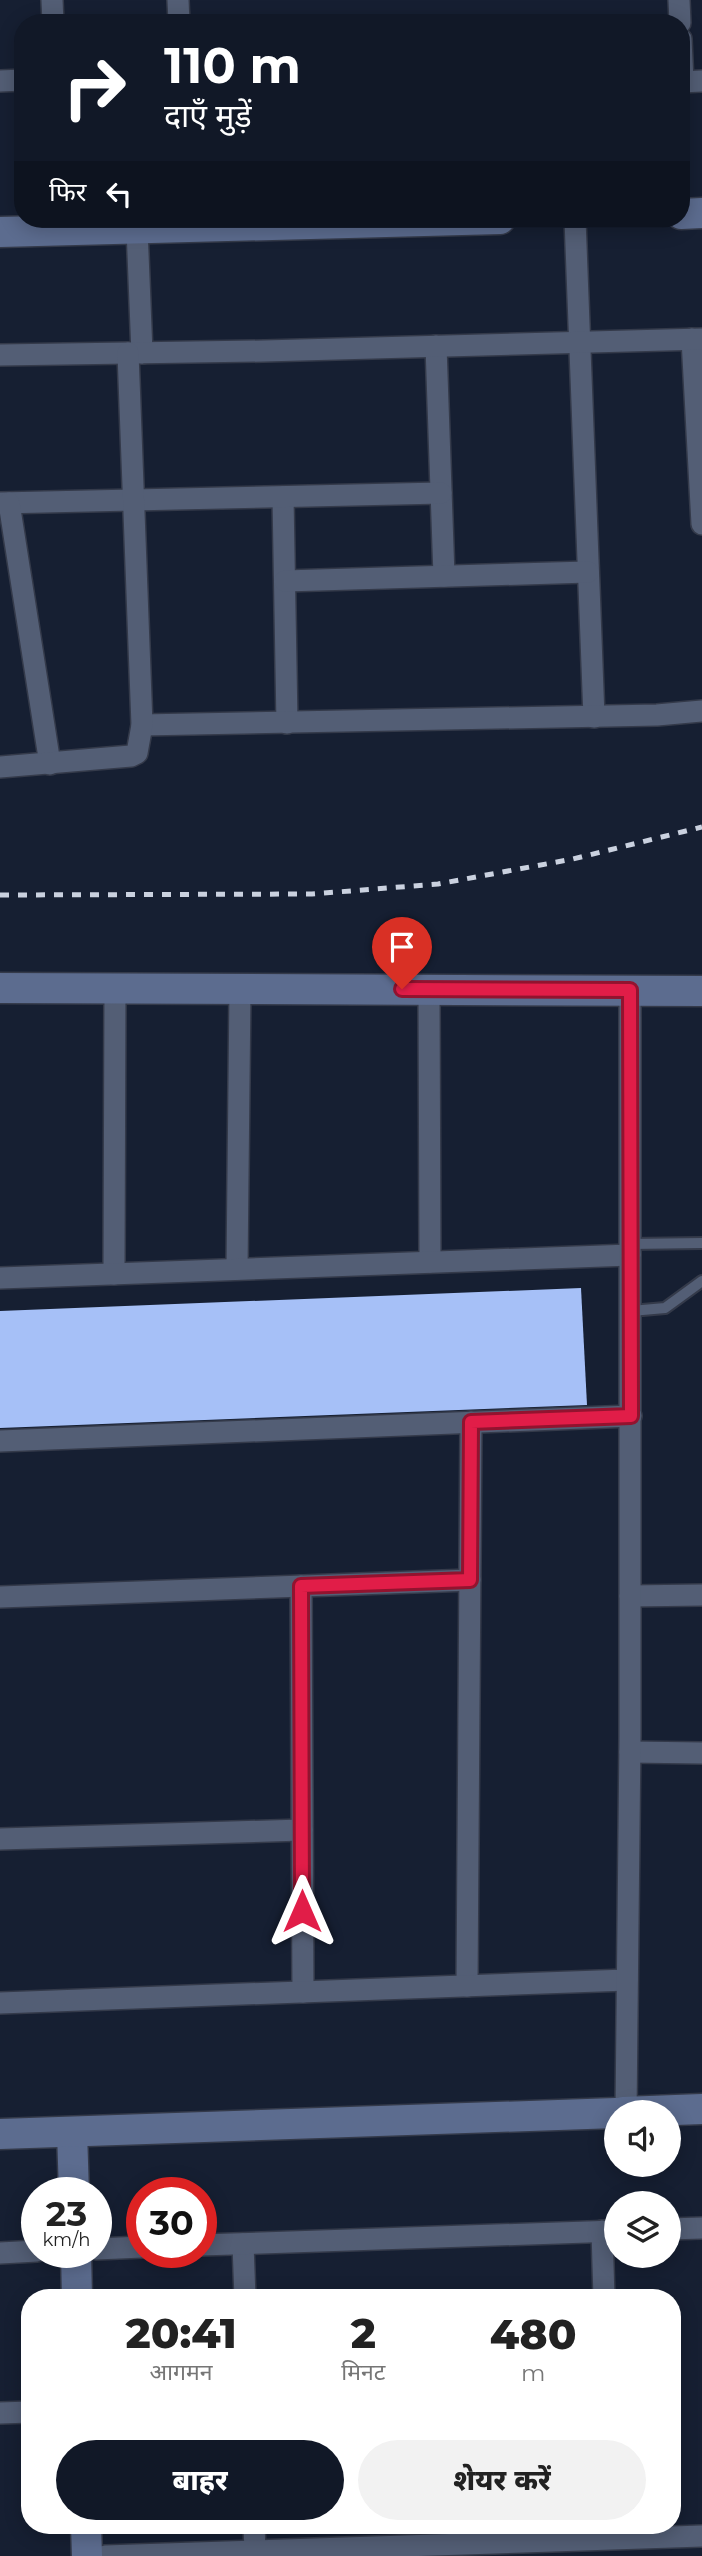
<!DOCTYPE html>
<html lang="hi">
<head>
<meta charset="utf-8">
<style>
  :root { --surface:#fff; --page:#f2f2f2; --text:#222; --muted:#767676; --accent:#111827 }
  body { margin:0; font-family:Montserrat,"Noto Sans Devanagari",sans-serif; background:var(--page); color:var(--text); height:100vh; display:flex; flex-direction:column; font-size:26px; white-space:nowrap }
  * { box-sizing:border-box; margin:0 }
  p { font-size:23px; color:var(--muted) }
  .icon { flex:none; width:38px; height:38px; fill:none; stroke:currentColor; stroke-width:2; stroke-linecap:round; stroke-linejoin:round }
  .map { position:relative; flex:1; overflow:hidden }
  .sheet { position:absolute; left:21px; top:2289px; width:660px; height:245px; display:flex; flex-direction:column; background:var(--surface); border-radius:28px; box-shadow:0 4px 18px #0003 }
  .sheet>* { flex:none }
  .guide { position:absolute; left:14px; top:14px; width:676px; height:214px; border-radius:28px; box-shadow:0 4px 18px #0003; background:#111827; color:#fff; overflow:hidden }
  .tools { position:absolute; left:604px; top:2100px; display:grid; gap:14px }
  .tools a { display:grid; place-items:center; width:77px; height:77px; border-radius:50%; background:var(--surface); box-shadow:0 4px 18px #0003; font-size:35px }
  .speed { position:absolute; left:21px; top:2177px; display:flex; gap:14px; font-size:35px; font-weight:700; text-align:center }
  .speed>* { display:grid; place-content:center; width:91px; height:91px; border-radius:50%; background:var(--surface); box-shadow:0 4px 18px #0003; line-height:1 }
  .speed small { font-size:18px; font-weight:400 }
  .speed .limit { border:10px solid #d22; background:#fff; color:#111 }
  .pin { position:absolute; display:grid; place-items:center; width:60px; height:60px; color:#fff; margin:-72px -30px; border-radius:50% 50% 50% 0; rotate:-45deg; box-shadow:0 0 7px #0007 }
  .pin .icon { rotate:45deg }
  .me { position:absolute; width:77px; margin:-38px; rotate:0deg; stroke-linejoin:round; filter:drop-shadow(0 0 5px #0008) }
  .turn { display:flex; align-items:center; gap:24px; height:147px; padding:0 35px; font-size:32px }
  .turn .icon { width:91px; height:91px; stroke-width:2.5 }
  .turn b { display:block; font-size:49px; line-height:60px }
  .then { display:flex; align-items:center; height:66px; padding:0 35px; background:#0003; gap:14px; font-size:26px }
  .eta { display:flex; justify-content:space-evenly; align-items:center; height:119px; text-align:center }
  .eta b { font-size:42px; font-weight:800; line-height:49px }
  .cta { display:flex; gap:14px; margin-top:auto; padding:14px 35px }
  .cta a { flex:1; height:80px; border-radius:42px; background:var(--accent); color:#fff; font-size:28px; font-weight:800; line-height:80px; text-align:center }
  .cta a+a { background:var(--page); color:var(--text) }
  .map>svg:first-child { display:block }
  .building { fill:#a6c0f7 }
  .lines { fill:none; stroke-linecap:round; stroke-linejoin:round }
  .lane-casing { stroke:#343a4a; stroke-width:14 }
  .street-casing { stroke:#343a4a; stroke-width:24 }
  .secondary-casing { stroke:#343a4a; stroke-width:33 }
  .lane { stroke:#535e75; stroke-width:10 }
  .street { stroke:#535e75; stroke-width:21 }
  .secondary { stroke:#5c6c8f; stroke-width:30 }
  .rail { stroke:#cad1df; stroke-width:5; stroke-dasharray:9 9; stroke-linecap:butt }
  .route-casing { stroke:#92132f; stroke-width:18 }
  .route { stroke:#e11d48; stroke-width:12 }
</style>
</head>
<body>
<div class="map">
<svg width="702" height="2556" viewBox="0 0 702 2556">
  <rect width="100%" height="100%" fill="#161f32"/>
  <!-- building -->
  <polygon class="building" points="581,1288 587,1405 0,1428 0,1311"/>
  <g class="lines">
    <defs>
      <g id="lane">
        <polyline points="630,1244 702,1243"/>
        <polyline points="631,1311 665,1308 702,1281"/>
      </g>
      <g id="street">
        <polyline points="52,0 53,23"/>
        <polyline points="178,0 179,23"/>
        <polyline points="679,0 680,23"/>
        <polyline points="681,39 683,82"/>
        <polyline points="0,81 23,80"/>
        <polyline points="681,82 702,81"/>
        <polyline points="575,219 594,717"/>
        <polyline points="137,229 142,353"/>
        <polyline points="692,339 702,524"/>
        <polyline points="436,346 444,576"/>
        <polyline points="0,355 264,351 702,339"/>
        <polyline points="283,497 287,723"/>
        <polyline points="0,503 441,493"/>
        <polyline points="9,503 50,764"/>
        <polyline points="285,581 588,572"/>
        <polyline points="142,725 657,715 702,711"/>
        <polyline points="0,767 131,756 137,753 142,725 128,353"/>
        <polyline points="429,990 430,1262"/>
        <polyline points="237,1269 240,989"/>
        <polyline points="114,1274 115,988"/>
        <polyline points="0,1278 630,1255"/>
        <polyline points="0,1441 631,1416"/>
        <polyline points="301,1586 303,1992"/>
        <polyline points="630,1596 702,1595"/>
        <polyline points="0,1597 470,1580"/>
        <polyline points="630,1752 702,1753"/>
        <polyline points="0,1839 302,1830"/>
        <polyline points="467,1986 471,1422"/>
        <polyline points="0,2003 627,1980"/>
        <polyline points="626,2112 630,1736 630,990"/>
        <polyline points="668,2229 702,2228"/>
        <polyline points="602,2231 604,2298"/>
        <polyline points="243,2244 245,2298"/>
        <polyline points="201,2245 616,2231"/>
        <polyline points="96,2249 142,2247"/>
        <polyline points="0,2253 37,2251"/>
        <polyline points="0,2413 30,2412"/>
        <polyline points="254,2525 255,2551"/>
        <polyline points="105,2556 702,2536"/>
      </g>
      <g id="secondary">
        <polyline points="681,214 702,213"/>
        <polyline points="0,232 500,219"/>
        <polyline points="0,988 702,991"/>
        <polyline points="623,2112 702,2109"/>
        <polyline points="72,2132 74,2193"/>
        <polyline points="0,2134 616,2113"/>
        <polyline points="76,2252 77,2298"/>
        <polyline points="86,2525 87,2556"/>
      </g>
    </defs>
    <!-- lane casing -->
    <use href="#lane" class="lane-casing"/>
    <!-- street casing -->
    <use href="#street" class="street-casing"/>
    <!-- secondary casing -->
    <use href="#secondary" class="secondary-casing"/>
    <!-- lane -->
    <use href="#lane" class="lane"/>
    <!-- street -->
    <use href="#street" class="street"/>
    <!-- secondary -->
    <use href="#secondary" class="secondary"/>
    <!-- rail -->
    <polyline class="rail" points="0,895 312,894 438,884 573,859 702,827"/>
  </g>
  <g class="lines">
    <defs>
      <polyline id="route" points="302,1911 301,1586 470,1580 471,1422 631,1416 630,990 402,989"/>
    </defs>
    <!-- route casing -->
    <use href="#route" class="route-casing"/>
    <!-- route -->
    <use href="#route" class="route"/>
  </g>
</svg>
<div class="tools">
<a><svg class="icon" aria-label="sound" viewBox="0 0 24 24"><path d="M4 9h4l5-4v14l-5-4H4zM17 9q2 3 0 6"/></svg></a>
<a><svg class="icon" aria-label="layers" viewBox="0 0 24 24"><path d="M12 4l9 5-9 5-9-5zM3 14l9 5 9-5"/></svg></a>
</div>
<div class="speed"><div>23<small>km/h</small></div><div class="limit">30</div></div>
<div class="pin" style="left:402px;top:989px;background:#d93025"><svg class="icon" aria-label="arrive" viewBox="0 0 24 24"><path d="M6 21V4h12l-3 4 3 4H6"/></svg></div>
<svg class="me" style="left:302px;top:1911px" viewBox="-20 -20 40 40"><path d="M0-17L14 15 0 8-14 15z" fill="#e11d48" stroke="#fff" stroke-width="4"/></svg>
<div class="guide">
<div class="turn"><svg class="icon" aria-label="right" viewBox="0 0 24 24"><path d="M7 20v-9h11M14 6l5 5-5 5"/></svg><div><b>110 m</b>दाएँ मुड़ें</div></div>
<div class="then">फिर<svg class="icon" aria-label="left" viewBox="0 0 24 24"><path d="M17 20v-9H6M10 6l-5 5 5 5"/></svg></div>
</div>
<section class="sheet">
<div class="eta">
<div><b>20:41</b><p>आगमन</p></div>
<div><b>2</b><p>मिनट</p></div>
<div><b>480</b><p>m</p></div>
</div>
<div class="cta"><a>बाहर</a><a>शेयर करें</a></div>
</section>
</div>
</body>
</html>
